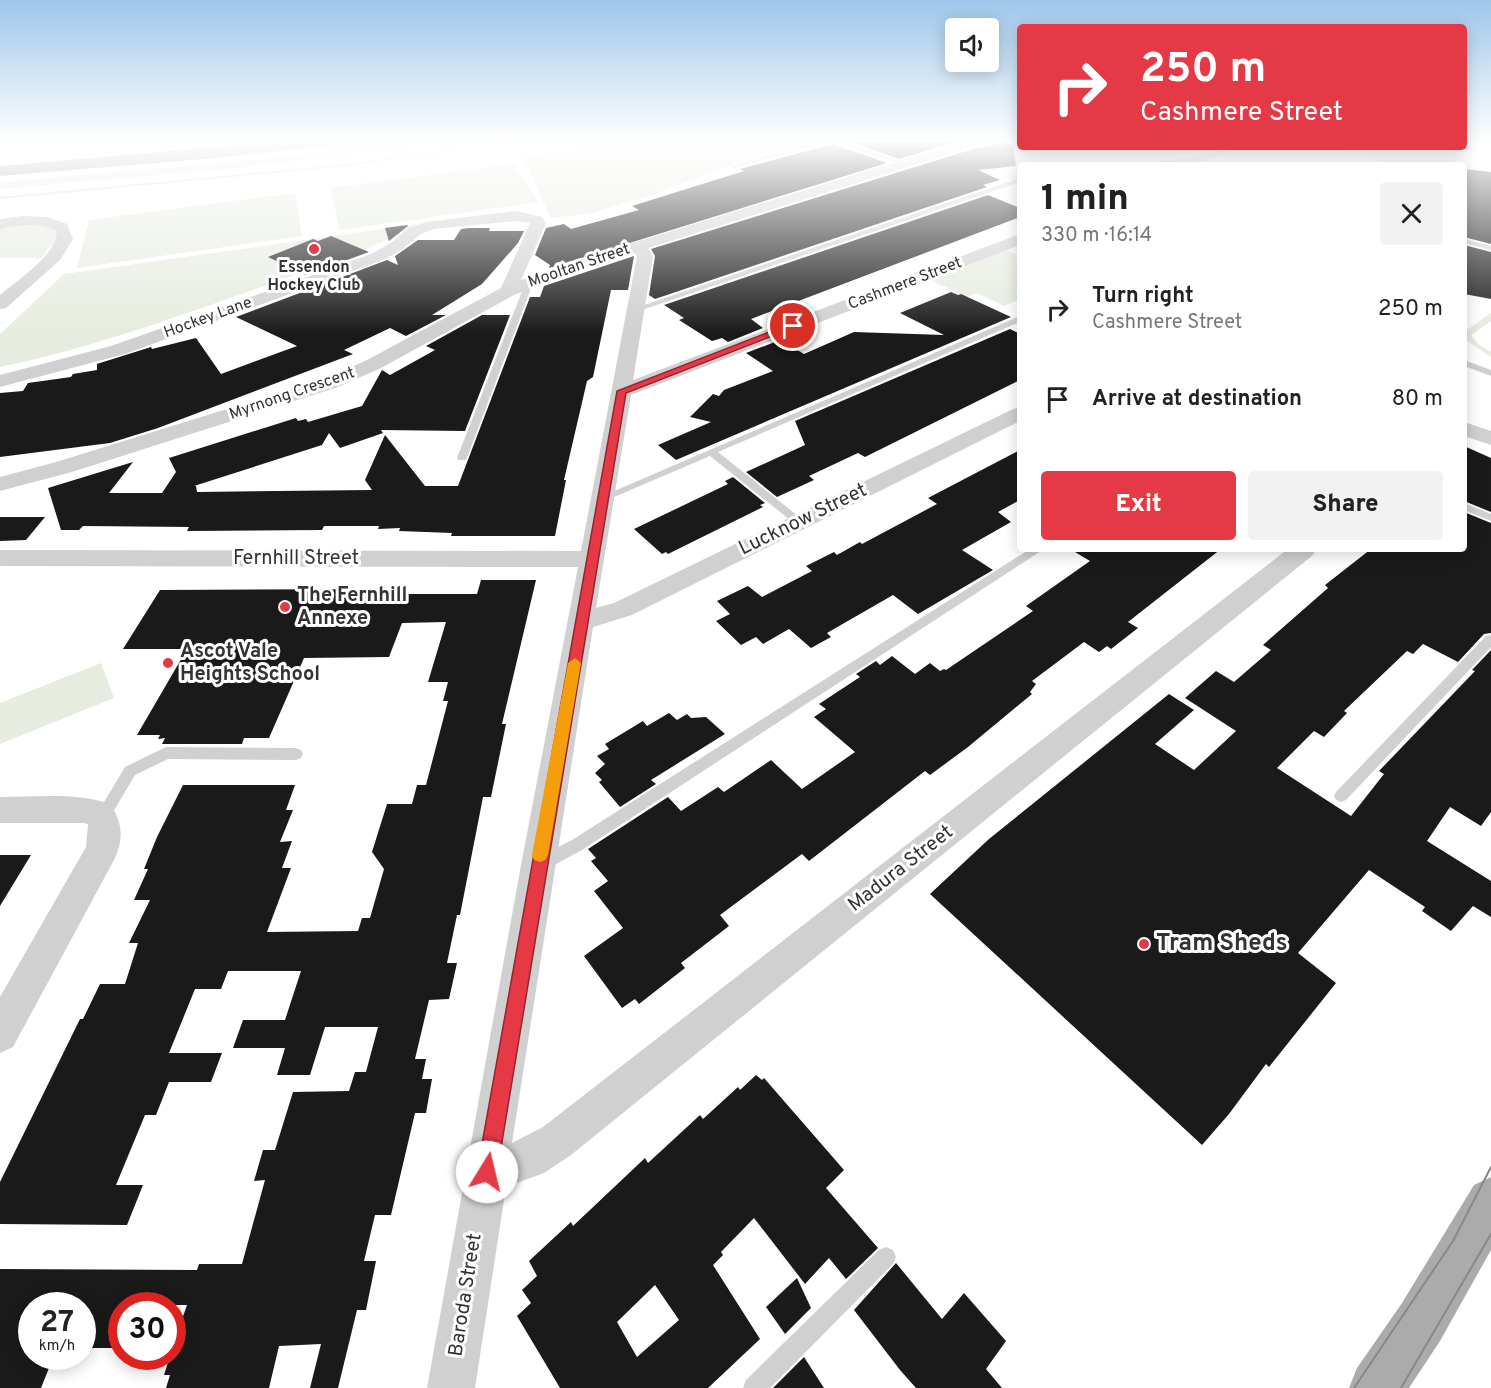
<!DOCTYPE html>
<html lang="en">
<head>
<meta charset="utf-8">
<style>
  :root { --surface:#fff; --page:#f2f2f2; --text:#222; --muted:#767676; --accent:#e63946 }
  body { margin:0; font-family:Overpass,sans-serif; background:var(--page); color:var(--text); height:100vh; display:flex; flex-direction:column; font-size:22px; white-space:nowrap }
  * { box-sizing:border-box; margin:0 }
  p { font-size:20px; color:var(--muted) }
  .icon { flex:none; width:33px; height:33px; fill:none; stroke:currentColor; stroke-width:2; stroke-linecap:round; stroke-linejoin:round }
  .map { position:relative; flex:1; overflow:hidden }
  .side { position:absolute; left:1017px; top:162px; width:450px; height:390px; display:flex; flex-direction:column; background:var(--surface); border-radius:6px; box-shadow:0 3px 15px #0003 }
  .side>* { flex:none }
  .guide { position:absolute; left:1017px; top:24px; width:450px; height:126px; border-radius:6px; box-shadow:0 3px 15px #0003; background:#e63946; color:#fff; overflow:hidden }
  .buttons { position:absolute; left:945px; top:18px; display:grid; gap:12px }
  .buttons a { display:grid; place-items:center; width:54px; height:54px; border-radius:6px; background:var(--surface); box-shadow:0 3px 15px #0003; font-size:30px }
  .speed { position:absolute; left:18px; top:1292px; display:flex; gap:12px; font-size:30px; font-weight:700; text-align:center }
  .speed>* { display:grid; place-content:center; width:78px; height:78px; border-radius:50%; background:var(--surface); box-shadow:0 3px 15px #0003; line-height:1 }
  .speed small { font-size:15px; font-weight:400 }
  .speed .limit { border:9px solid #d22; background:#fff; color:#111 }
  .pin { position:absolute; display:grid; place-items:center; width:51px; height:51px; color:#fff; margin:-26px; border:3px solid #fff; border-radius:50%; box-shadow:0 2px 6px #0007 }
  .me { position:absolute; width:66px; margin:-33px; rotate:9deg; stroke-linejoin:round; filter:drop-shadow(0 0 4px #0008) }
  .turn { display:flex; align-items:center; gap:21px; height:126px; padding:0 24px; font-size:27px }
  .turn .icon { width:78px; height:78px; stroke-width:2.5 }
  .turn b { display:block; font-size:42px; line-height:51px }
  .round { display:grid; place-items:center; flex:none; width:63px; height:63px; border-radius:6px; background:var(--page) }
  .summary { display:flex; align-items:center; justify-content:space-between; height:102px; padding:0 24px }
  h1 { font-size:36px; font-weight:800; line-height:45px }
  .primary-button { display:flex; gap:12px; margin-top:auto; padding:12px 24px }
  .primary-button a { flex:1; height:69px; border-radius:6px; background:var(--accent); color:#fff; font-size:24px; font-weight:800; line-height:69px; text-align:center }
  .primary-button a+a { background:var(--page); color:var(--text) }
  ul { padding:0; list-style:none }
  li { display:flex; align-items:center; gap:18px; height:90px; padding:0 24px }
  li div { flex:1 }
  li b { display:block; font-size:22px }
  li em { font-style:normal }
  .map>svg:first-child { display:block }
  .green { fill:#e6ecdf }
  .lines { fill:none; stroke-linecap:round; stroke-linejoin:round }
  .stream { fill:#cfe2ee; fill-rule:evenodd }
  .building { fill:#1a1a1a; fill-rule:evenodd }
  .lane { fill:#d0d0d0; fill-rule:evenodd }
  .street { fill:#d0d0d0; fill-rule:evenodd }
  .primary { fill:#ababab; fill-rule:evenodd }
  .highway { fill:#9a9a9a; fill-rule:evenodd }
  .tram { stroke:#888; stroke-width:2 }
  .route { fill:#e63946; stroke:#96252e; stroke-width:1.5 }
  .slow { fill:#f59e0b }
  .poi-dot { fill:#e63946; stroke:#fff; stroke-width:2 }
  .labels { text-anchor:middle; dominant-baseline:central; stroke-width:6; stroke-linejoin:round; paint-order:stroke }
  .far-street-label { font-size:16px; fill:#333; stroke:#fff }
  .far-poi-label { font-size:16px; font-weight:bold; fill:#333; stroke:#fff }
  .street-label { font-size:20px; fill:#333; stroke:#fff }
  .poi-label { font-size:20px; font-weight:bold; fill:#333; stroke:#fff; text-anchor:start }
  .near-poi-label { font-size:24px; font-weight:bold; fill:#333; stroke:#fff; text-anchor:start }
</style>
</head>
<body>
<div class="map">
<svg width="1491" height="1388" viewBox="0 0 1491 1388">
  <rect width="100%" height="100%" fill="#fff"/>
  <!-- green -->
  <g class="green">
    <polygon points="428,139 473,139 236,168 0,189 0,182 291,156"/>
    <polygon points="640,139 817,139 745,159 654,194 592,213 551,218 523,158"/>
    <path d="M 1334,147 L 1454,147 L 1460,157 C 1441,178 1357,160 1334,147 Z"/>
    <polygon points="514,164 538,202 340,230 330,188"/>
    <polygon points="295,193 302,236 77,268 89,220"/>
    <polygon points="24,223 51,227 56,230 55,245 50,246 42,258 0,258 0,226"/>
    <path d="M 418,224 C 371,250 320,266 270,284 C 182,315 92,348 0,367 L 0,334 L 64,274 Z"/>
    <polygon points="999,247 1020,256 1020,299 1004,306 977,293 967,297 924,277"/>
    <polygon points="1491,313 1491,321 1471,335 1479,345 1491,352 1491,357 1464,339 1464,332"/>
    <polygon points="101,663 114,698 0,744 0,703"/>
  </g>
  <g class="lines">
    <!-- stream -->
    <polygon class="stream" points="527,139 536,139 339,167 0,199 0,197 339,165"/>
  </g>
  <!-- building -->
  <g class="building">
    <polygon points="851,139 965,139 899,159 847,140"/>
    <polygon points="1003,141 1013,146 1016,166 978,170 1000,180 983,185 987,187 655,299 649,295 655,256 651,249 973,149 999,144"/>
    <polygon points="833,144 887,163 549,268 550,265 535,255 546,228 564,224 571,229 639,210 632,206 744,171 740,169"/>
    <polygon points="1464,169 1491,172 1491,244 1464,237"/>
    <polygon points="988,195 1020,208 1020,217 751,319 763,328 728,342 722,338 712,341 679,320 684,318 664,305"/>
    <polygon points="407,225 408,226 389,241 385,228"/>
    <polygon points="469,228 490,228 489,231 524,231 518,243 482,284 432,315 446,315 406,336 390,328 344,350 353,354 158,428 110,443 0,457 0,393 23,391 28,383 71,377 73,374 97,370 97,364 100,363 151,347 152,349 196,338 221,374 297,346 236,317 387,260 398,265 395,256 418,240 454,240 461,229"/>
    <polygon points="331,236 369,252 306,275 268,257 313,239 318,241"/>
    <polygon points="1464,245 1491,252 1491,299 1464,294"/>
    <polygon points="634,256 628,290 611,290 593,377 587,381 564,480 566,480 555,536 451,536 452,533 399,531 400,528 378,529 379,526 324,526 322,530 187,531 189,527 83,526 79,530 61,530 48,488 133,462 109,493 162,493 176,472 169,458 296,418 298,421 306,419 308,422 362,406 382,370 390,375 435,350 426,346 482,315 510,315 465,431 381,430 383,433 340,448 329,433 322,445 194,486 196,486 197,492 372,490 365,480 385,435 425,486 458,486 530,297 540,297 544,286"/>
    <polygon points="951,292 958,295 961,294 1011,317 676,460 658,445 711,422 690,417 713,394 719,396 724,390 773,371 746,353 780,340 804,354 854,332 944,335 900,313"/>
    <polygon points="1010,329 1020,334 1020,380 865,457 858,453 809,476 814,480 777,497 746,472 805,445 795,421"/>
    <polygon points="1464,446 1491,458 1491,512 1464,501"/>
    <polygon points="1020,450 1020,500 998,512 1011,522 962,550 993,570 918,614 893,595 827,633 831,637 811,648 789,629 763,644 756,637 741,645 716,621 730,614 717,601 748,586 762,597 812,571 806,566 834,552 837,555 860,542 862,544 937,504 928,498"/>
    <polygon points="733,477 765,503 760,505 763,507 668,554 666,552 662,554 634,529 728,484 725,481"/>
    <polygon points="1464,512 1491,523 1491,633 1484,634 1458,662 1423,644 1413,654 1407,651 1344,711 1347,713 1324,737 1314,731 1277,768 1351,816 1384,774 1379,771 1475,671 1472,670 1491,650 1491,812 1481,826 1450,807 1427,841 1491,881 1491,917 1473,906 1451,931 1422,911 1425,907 1369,870 1298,953 1336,983 1269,1067 1266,1064 1229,1114 1202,1145 930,894 989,839 1169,694 1194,710 1155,744 1194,770 1236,731 1185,698 1216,671 1234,682 1271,650 1263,645 1328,588 1325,585 1371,549 1464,549"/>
    <polygon points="0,517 45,517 26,540 0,541"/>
    <polygon points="1070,549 1221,549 1128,622 1138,628 1111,649 1107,646 1099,652 1084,642 1032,681 1036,684 1030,692 1032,694 968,747 930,775 925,771 809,861 802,854 720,915 729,926 681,963 685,968 639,1004 635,999 622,1008 584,956 623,928 594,891 608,881 591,861 596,858 588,849 668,797 681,811 718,787 724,792 771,760 802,789 855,752 814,717 826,709 819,704 860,677 856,674 876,661 880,665 892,656 915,674 930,663 940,671 944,669 946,670 1033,611 1026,606 1090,561"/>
    <polygon points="481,580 536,580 502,724 506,724 491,797 483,797 460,915 457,915 447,963 457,963 449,999 429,1000 415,1059 426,1059 422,1079 432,1079 426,1113 415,1113 391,1215 375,1215 364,1261 376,1261 366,1310 357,1310 338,1388 310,1388 321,1344 279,1346 269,1388 166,1388 170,1375 164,1375 170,1356 172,1356 172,1348 187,1305 122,1305 122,1348 82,1348 82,1305 32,1305 32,1358 53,1358 41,1388 0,1388 0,1269 197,1270 199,1264 242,1264 265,1180 254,1181 263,1150 275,1150 293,1092 349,1091 355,1072 366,1072 378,1027 325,1027 310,1075 277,1075 285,1048 233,1048 243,1020 285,1020 301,971 228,971 221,989 195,989 169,1053 222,1053 211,1082 169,1082 156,1115 145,1115 116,1185 143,1185 127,1225 0,1224 0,1182 80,1019 83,1019 100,984 125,984 138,943 129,943 150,900 134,900 148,869 144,869 157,837 183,785 295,785 286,810 293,810 280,842 292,841 282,868 291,868 267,932 358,931 362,918 370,918 384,869 372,852 387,804 412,804 417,785 426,785 448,701 443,701 448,682 428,682 446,622 402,623 389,657 304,658 269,738 244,738 242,744 162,744 165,738 158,739 160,735 137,735 187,649 123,649 160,590 407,589 406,594 477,594"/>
    <polygon points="669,713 677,720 687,714 691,718 706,717 725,734 651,780 656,784 620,807 599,782 602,780 595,773 605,764 597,756 609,749 605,744 643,721 647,726"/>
    <polygon points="0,855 31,855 0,906"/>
    <path d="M 756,1075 L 762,1080 L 764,1078 L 844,1170 L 826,1188 L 878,1248 L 846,1279 L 829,1258 L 805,1284 L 754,1218 L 721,1252 L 723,1255 L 713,1265 L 760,1339 L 708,1388 L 560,1388 L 517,1316 L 531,1303 L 522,1290 L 537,1276 L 529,1261 L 571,1222 L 573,1226 L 645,1158 L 648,1163 L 700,1115 L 703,1119 L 738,1087 L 740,1090 ZM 655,1285 L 679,1320 L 637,1357 L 617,1322 Z"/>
    <polygon points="896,1263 942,1319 964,1293 1006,1341 986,1369 1002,1388 916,1388 900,1370 854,1310"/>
    <polygon points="797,1278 811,1308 785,1334 766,1307"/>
    <polygon points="804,1357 824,1388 773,1388"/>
  </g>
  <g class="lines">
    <!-- lane -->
    <g class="lane">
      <polygon points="826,139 838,139 906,164 901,165 832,141 734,168 731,166"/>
      <path d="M 1229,147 L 1237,147 C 1207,167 1164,165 1130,165 L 1197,157 Z"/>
      <polygon points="1020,178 1020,182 639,311 632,309"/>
      <polygon points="1464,239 1491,246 1491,250 1464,243"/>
      <polygon points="526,281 533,283 467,458 466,460 458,460 457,458"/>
      <polygon points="1020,316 1020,322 718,452 803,520 803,524 795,524 710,456 607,500 599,500 598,498"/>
      <polygon points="1464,360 1491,370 1491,376 1464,366"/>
      <polygon points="1464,503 1491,514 1491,521 1464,510"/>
      <polygon points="1030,549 1044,549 582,850 549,868 543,870 537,868 535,863 537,858 572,840"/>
      <polygon points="1491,635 1491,647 1346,800 1341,802 1336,800 1334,796 1336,792 1486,636"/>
      <polygon points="166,747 296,748 301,750 303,754 301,758 296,760 168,759 135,775 107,822 102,824 97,822 94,818 97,814 125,767"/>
      <polygon points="886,1247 893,1250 896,1257 893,1264 770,1388 743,1388 746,1380 879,1250"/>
    </g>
    <!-- street -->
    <g class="street">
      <polygon points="972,139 1001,139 999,142 972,147 648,248 653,256 633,380 1020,234 1020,245 631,395 596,608 614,603 1013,409 1020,407 1020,421 632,615 593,627 512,1143 543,1127 1288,549 1316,549 1313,555 571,1155 544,1173 506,1187 475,1388 427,1388 521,865 578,567 0,566 0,550 581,551 637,256 635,253 565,275 514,295 381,368 338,387 72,472 0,491 0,477 56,462 324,379 367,360 501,288 530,223 516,221 434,229 421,234 403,249 383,260 125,354 0,387 0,375 111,346 307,277 371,254 391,243 409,228 426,222 516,211 542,217 546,223 521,280 632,243"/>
      <path d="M 23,216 L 47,217 L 67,224 L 73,239 L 60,260 L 6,308 L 0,309 L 0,295 C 16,281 61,252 56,230 C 38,222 18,225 0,229 L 0,219 Z"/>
      <polygon points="1464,422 1491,431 1491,445 1464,436"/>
      <path d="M 0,797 C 36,797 76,792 110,804 C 123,823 124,839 114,860 L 13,1047 L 0,1053 L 0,997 L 86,847 L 88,824 L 84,823 L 0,823 Z"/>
    </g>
    <!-- primary -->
    <polygon class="primary" points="1491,1177 1491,1250 1440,1341 1409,1388 1349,1388 1357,1368 1402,1303 1474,1185"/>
    <!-- highway -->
    <polygon class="highway" points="305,139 354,139 346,144 204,159 0,176 0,166"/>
    <!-- tram -->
    <g class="tram">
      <polyline points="1354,1388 1453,1241 1491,1167"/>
      <polyline points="1401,1388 1491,1234"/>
    </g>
  </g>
  <!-- sky -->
  <linearGradient id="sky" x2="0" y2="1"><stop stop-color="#9ec6ea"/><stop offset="0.42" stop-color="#fff"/><stop offset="1" stop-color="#fff" stop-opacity="0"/></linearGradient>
  <rect width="1491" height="333" fill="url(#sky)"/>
  <!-- route -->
  <polygon class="route" points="790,324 798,326 626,393 497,1172 494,1179 487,1182 480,1179 477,1172 617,391"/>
  <!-- slow -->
  <polygon class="slow" points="575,658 581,663 548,855 545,860 540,862 534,860 532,855 568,663"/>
  <!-- markers -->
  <g class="poi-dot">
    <circle cx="314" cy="249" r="6"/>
    <circle cx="285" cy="607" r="6"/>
    <circle cx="168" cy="663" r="6"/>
    <circle cx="1144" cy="944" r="6"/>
  </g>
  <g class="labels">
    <!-- far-street labels -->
    <g class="far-street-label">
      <text transform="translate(579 266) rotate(-19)">Mooltan Street</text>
      <text transform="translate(905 284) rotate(-21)">Cashmere Street</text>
      <text transform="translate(208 318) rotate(-20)">Hockey Lane</text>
      <text transform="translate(292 394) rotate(-19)">Myrnong Crescent</text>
    </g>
    <!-- far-poi labels -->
    <g class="far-poi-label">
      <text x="314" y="268">Essendon<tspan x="314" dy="18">Hockey Club</tspan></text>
    </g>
    <!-- street labels -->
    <g class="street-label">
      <text transform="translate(803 520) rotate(-26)">Lucknow Street</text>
      <text x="296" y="559">Fernhill Street</text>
      <text transform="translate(901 869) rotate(-38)">Madura Street</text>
      <text transform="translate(466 1295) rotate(-81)">Baroda Street</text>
    </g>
    <!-- poi labels -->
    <g class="poi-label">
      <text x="297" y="596">The Fernhill<tspan x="297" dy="23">Annexe</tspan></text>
      <text x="180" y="652">Ascot Vale<tspan x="180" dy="23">Heights School</tspan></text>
    </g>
    <!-- near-poi labels -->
    <g class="near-poi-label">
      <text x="1156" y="944">Tram Sheds</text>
    </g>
  </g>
</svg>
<div class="buttons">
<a><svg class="icon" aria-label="sound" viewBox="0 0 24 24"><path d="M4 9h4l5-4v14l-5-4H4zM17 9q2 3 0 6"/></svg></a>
</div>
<div class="speed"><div>27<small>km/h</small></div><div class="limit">30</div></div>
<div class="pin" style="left:793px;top:326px;background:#d93025"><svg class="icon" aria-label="arrive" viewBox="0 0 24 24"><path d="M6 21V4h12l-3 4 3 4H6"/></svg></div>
<svg class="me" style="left:487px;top:1172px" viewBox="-20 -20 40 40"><circle r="19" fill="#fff"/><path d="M0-13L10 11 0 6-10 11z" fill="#e63946"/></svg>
<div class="guide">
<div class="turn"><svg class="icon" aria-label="right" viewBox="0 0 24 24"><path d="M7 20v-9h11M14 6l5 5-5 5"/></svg><div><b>250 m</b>Cashmere Street</div></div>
</div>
<section class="side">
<div class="summary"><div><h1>1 min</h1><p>330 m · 16:14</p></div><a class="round"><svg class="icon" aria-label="close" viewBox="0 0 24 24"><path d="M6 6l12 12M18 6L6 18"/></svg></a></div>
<ul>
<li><svg class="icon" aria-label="right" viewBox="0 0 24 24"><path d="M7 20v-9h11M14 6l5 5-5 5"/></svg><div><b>Turn right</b><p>Cashmere Street</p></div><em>250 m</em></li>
<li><svg class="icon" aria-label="arrive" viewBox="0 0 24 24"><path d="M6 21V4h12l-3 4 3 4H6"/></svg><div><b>Arrive at destination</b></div><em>80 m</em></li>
</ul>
<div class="primary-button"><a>Exit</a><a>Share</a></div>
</section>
</div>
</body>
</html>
